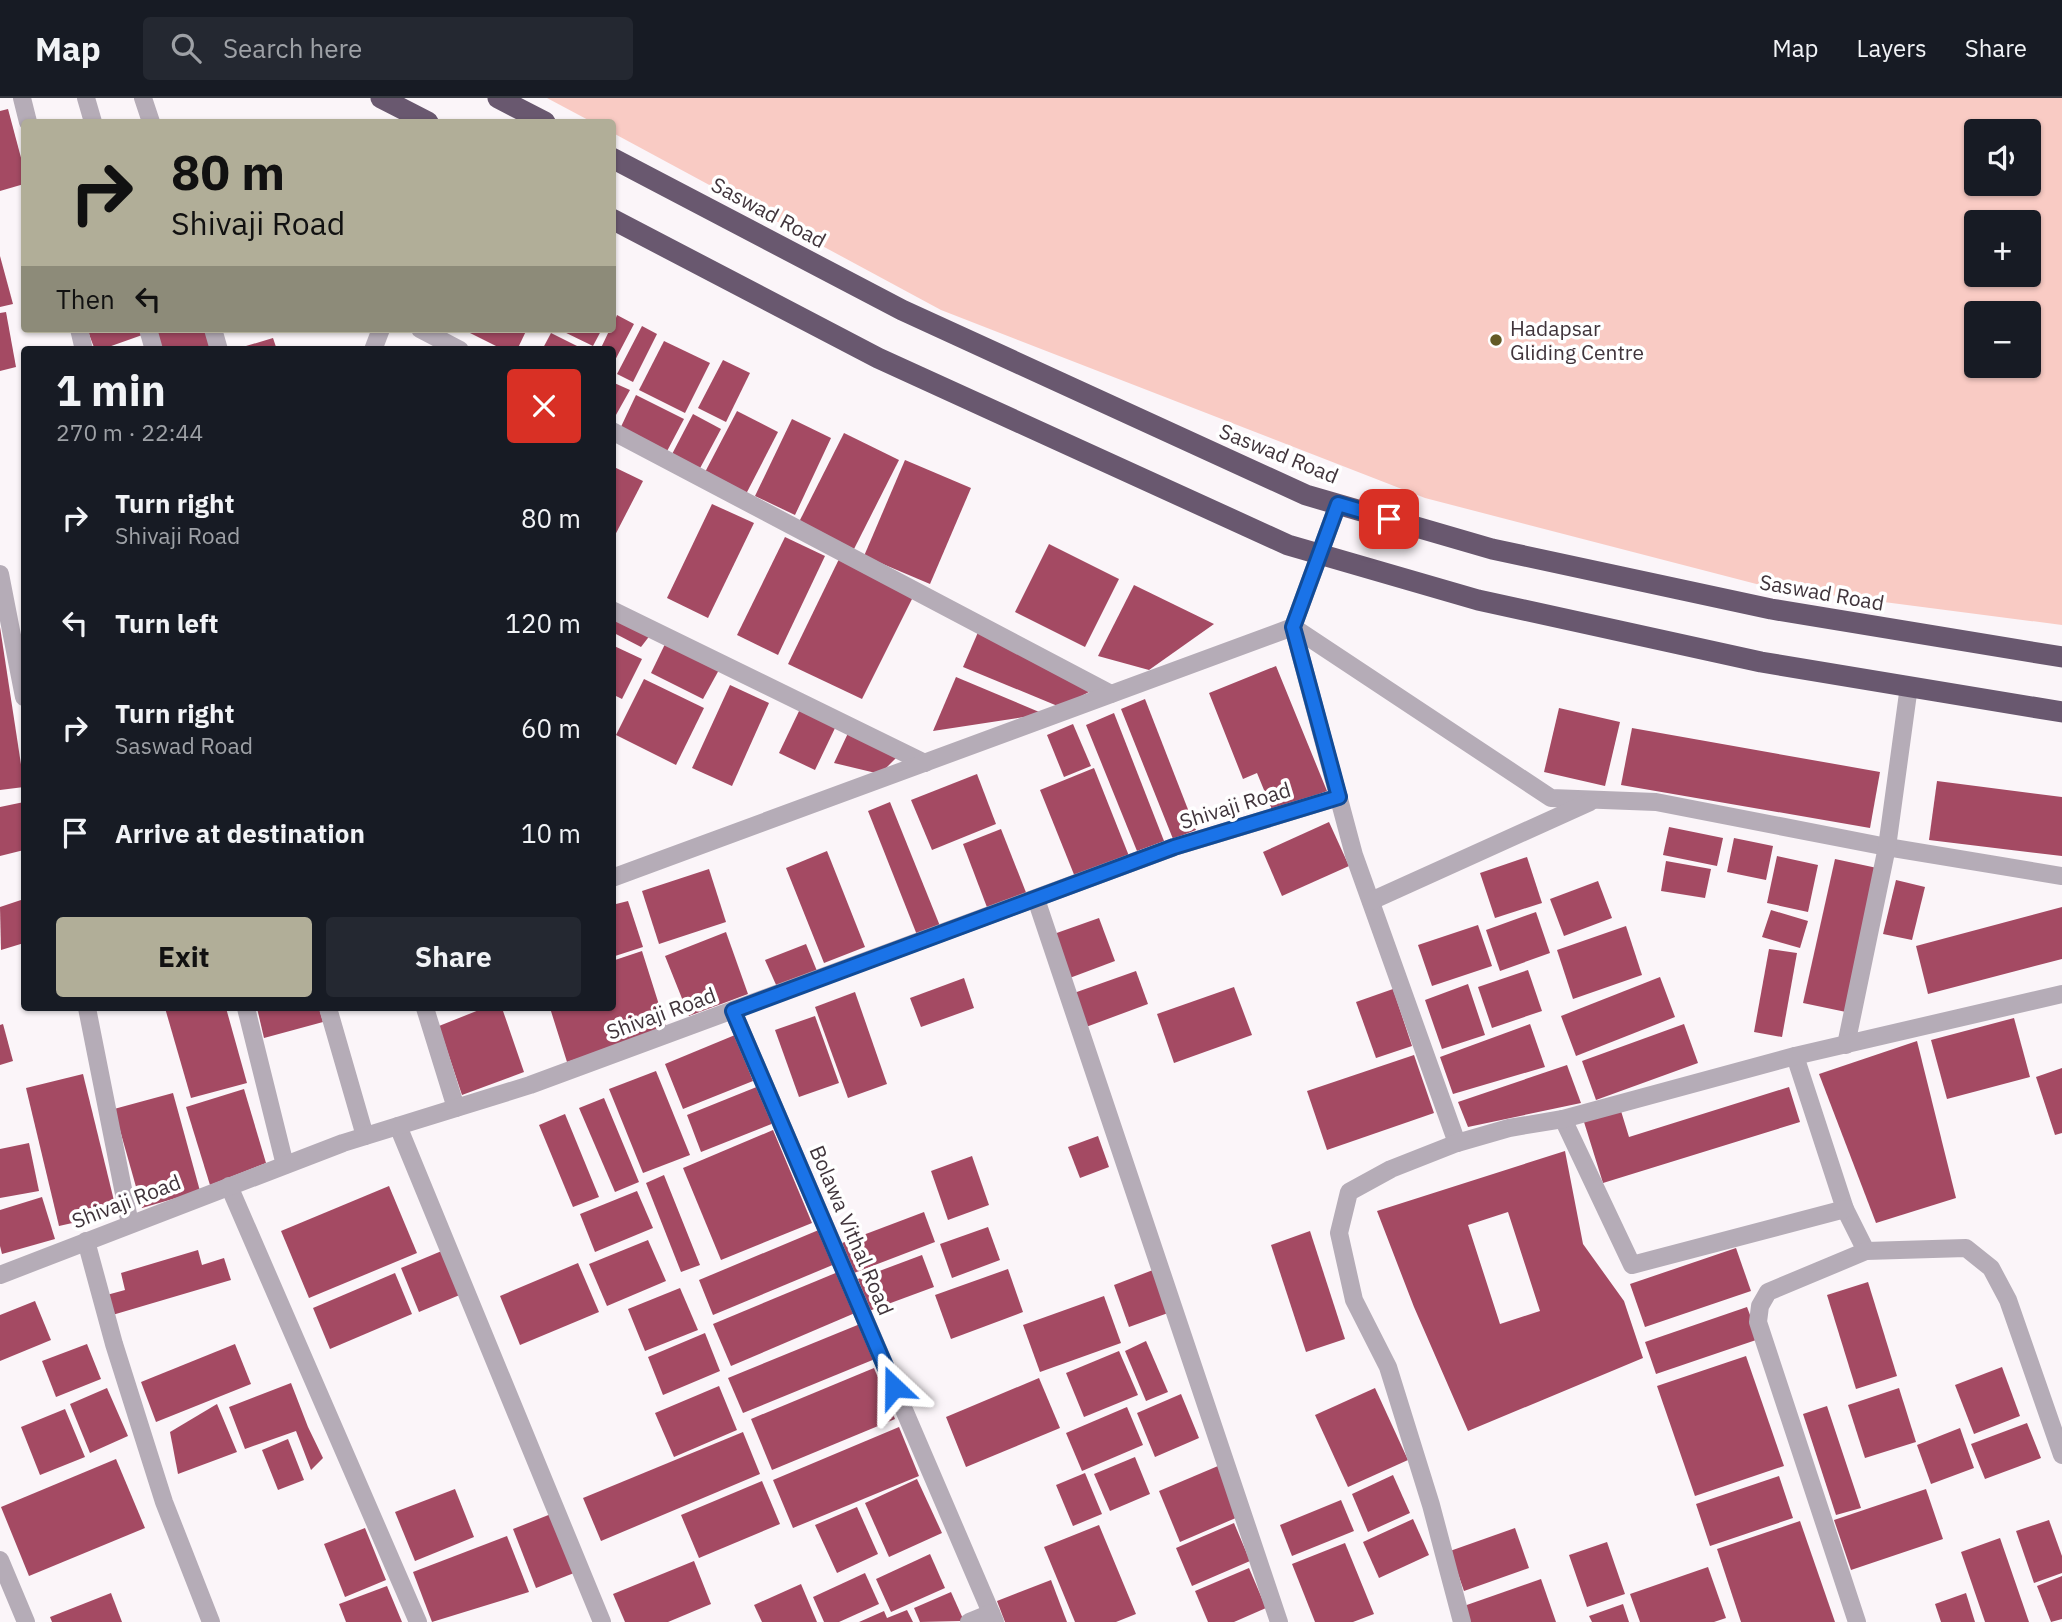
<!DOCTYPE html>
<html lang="en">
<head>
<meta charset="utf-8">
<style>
  :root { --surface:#171b24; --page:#242831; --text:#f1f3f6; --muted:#9ea1a6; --line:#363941; --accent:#b1ae98 }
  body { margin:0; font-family:"IBM Plex Sans",sans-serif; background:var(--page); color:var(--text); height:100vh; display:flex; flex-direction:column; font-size:26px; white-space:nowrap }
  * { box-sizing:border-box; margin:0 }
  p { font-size:23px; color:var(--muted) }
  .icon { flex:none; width:38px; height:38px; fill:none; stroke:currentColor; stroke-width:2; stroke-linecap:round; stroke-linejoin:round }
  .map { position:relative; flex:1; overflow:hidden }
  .drawer { position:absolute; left:21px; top:248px; width:595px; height:665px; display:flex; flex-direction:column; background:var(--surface); border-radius:7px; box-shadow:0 2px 5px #0004 }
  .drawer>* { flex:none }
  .guide { position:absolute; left:21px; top:21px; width:595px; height:214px; border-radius:7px; box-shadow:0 2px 5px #0004; background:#b1ae98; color:#111; overflow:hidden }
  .controls { position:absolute; left:1964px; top:21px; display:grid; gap:14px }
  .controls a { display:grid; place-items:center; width:77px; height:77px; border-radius:7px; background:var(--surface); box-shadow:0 2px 5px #0004; font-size:35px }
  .pin { position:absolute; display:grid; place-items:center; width:60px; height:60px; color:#fff; margin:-30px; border-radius:14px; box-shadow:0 4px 10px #0006 }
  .me { position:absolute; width:77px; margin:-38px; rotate:337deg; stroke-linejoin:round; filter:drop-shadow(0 0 5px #0008) }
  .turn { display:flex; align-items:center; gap:24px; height:147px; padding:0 35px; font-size:32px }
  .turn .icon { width:91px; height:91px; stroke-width:2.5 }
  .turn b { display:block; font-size:49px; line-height:60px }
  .then { display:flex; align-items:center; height:66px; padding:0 35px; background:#0003; gap:14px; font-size:26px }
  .round { display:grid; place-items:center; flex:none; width:74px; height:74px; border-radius:7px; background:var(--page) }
  .headline { display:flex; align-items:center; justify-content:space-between; height:119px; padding:0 35px }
  h1 { font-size:42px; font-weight:700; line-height:52px }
  .action { display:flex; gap:14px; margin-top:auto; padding:14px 35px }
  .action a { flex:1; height:80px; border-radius:7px; background:var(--accent); color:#111; font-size:28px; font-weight:700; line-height:80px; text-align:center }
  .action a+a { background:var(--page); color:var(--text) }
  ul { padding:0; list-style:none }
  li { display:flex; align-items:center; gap:21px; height:105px; padding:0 35px }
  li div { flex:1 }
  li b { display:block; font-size:26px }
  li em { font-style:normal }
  header { display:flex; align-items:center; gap:42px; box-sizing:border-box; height:98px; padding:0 35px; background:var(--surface); border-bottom:2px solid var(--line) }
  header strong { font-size:33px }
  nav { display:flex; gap:38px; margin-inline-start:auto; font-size:24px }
  .search { width:490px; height:63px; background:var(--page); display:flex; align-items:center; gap:18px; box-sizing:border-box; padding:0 24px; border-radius:7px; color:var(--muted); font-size:26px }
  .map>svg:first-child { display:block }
  .green { fill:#f9cbc4; fill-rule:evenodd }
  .building { fill:#a44a63; fill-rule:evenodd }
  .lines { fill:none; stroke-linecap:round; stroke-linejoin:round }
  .street { stroke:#b5acb7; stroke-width:18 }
  .highway { stroke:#69586f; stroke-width:21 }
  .route-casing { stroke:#114b97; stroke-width:18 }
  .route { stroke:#1a73e8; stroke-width:12 }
  .poi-dot { fill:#635925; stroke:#fff; stroke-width:2.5 }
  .labels { text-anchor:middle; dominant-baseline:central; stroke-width:7; stroke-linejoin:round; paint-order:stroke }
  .street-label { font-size:21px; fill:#40343b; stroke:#fff }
  .poi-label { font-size:21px; fill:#40343b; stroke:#fff; text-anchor:start }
</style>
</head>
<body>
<header>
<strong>Map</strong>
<div class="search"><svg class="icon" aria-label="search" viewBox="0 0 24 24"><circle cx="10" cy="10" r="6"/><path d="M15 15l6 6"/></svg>Search here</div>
<nav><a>Map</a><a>Layers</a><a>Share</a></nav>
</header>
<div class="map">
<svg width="2062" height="1524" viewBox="0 0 2062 1524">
  <rect width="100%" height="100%" fill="#fbf5f9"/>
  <!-- green -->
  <path class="green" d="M 547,0 L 2062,0 L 2062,527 L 1768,489 L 1425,400 L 941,212 L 613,35 L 612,24 L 592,24 ZM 1976,33 L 2028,33 L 2028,86 L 1976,86 ZM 1976,124 L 2028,124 L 2028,177 L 1976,177 ZM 1976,215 L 2028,215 L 2028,268 L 1976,268 Z"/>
  <!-- building -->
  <g class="building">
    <polygon points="8,11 24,71 24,86 0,93 0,13"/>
    <polygon points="0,158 13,206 0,209"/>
    <polygon points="6,214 16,269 0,273 0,215"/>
    <polygon points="617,217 634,226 612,268 612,252 600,252 610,231 612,231"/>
    <polygon points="642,228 657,236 633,284 617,276"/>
    <polygon points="87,231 143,231 145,236 100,252 95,252"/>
    <polygon points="164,231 208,231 215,252 160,252 154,234"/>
    <polygon points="462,231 527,231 517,252 504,252"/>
    <polygon points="558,231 602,231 593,248"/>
    <polygon points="551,235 585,252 542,252"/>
    <polygon points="273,240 277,252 236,252 236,251"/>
    <polygon points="664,243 710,265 685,315 639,292"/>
    <polygon points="723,262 750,275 726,324 698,310"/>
    <polygon points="612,284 630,292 612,324"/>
    <polygon points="636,297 684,321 665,357 619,333"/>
    <polygon points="737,313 778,334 745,398 703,378"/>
    <polygon points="693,316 721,331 698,374 670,360"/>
    <polygon points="792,321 831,340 795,417 755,398"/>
    <polygon points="844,335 899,362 854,451 799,424"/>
    <polygon points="905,362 971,390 930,486 864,458"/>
    <polygon points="612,368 643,383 612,443"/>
    <polygon points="712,406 754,425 708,520 667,500"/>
    <polygon points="785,439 825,458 778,557 737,537"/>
    <polygon points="1049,446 1119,481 1085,549 1015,514"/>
    <polygon points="840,459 915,495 862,601 788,566"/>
    <polygon points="1134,487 1214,526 1149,572 1098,558"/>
    <polygon points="612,517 651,536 641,549 612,534"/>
    <polygon points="0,529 24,686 24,689 0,692"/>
    <polygon points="979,532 1091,593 1060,609 963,569"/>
    <polygon points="666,544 720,570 703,601 651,575"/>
    <polygon points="612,547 642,561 622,601 612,596"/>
    <polygon points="1276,568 1327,693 1273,714 1257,675 1243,681 1209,595"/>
    <polygon points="956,579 1044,616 933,633"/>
    <polygon points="644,581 704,610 676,667 616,637"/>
    <polygon points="730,587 769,605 732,688 692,670"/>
    <polygon points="1145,601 1196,732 1173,741 1121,611"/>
    <polygon points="1559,610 1620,624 1605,688 1544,674"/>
    <polygon points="800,611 836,628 815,672 779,655"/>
    <polygon points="1114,615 1164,743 1137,753 1086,627"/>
    <polygon points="1073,626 1091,668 1064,679 1047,637"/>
    <polygon points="1632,630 1880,674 1870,730 1621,687"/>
    <polygon points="849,633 898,658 880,676 834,665"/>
    <polygon points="1094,670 1129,758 1075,779 1040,692"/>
    <polygon points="977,676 996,726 932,752 911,702"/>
    <polygon points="1937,683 2062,699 2062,758 1929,742"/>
    <polygon points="24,704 24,752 0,758 0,709"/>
    <polygon points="890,704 940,828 917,837 868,713"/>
    <polygon points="1329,724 1349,768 1282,798 1263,754"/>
    <polygon points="1669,729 1723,740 1717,768 1663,757"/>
    <polygon points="1001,731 1027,797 988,812 963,746"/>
    <polygon points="1734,740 1773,748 1766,782 1727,774"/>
    <polygon points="827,753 865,849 824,865 786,770"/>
    <polygon points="1777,758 1818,767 1808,814 1767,805"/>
    <polygon points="1527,759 1542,805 1495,820 1480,775"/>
    <polygon points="1835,761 1877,770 1846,914 1803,905"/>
    <polygon points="1666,763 1711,771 1705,800 1661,793"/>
    <polygon points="709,771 726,824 659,846 642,793"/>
    <polygon points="1896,782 1925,789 1912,842 1883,836"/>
    <polygon points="1598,783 1612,820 1564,838 1550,801"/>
    <polygon points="24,801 24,845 1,852 0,809"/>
    <polygon points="628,803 643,849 612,859 612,807"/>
    <polygon points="2062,809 2062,861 1928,896 1916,848"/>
    <polygon points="1771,812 1808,823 1800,850 1762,839"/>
    <polygon points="1536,814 1550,855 1500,873 1486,832"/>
    <polygon points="1099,820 1115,863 1067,881 1051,837"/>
    <polygon points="1478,827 1492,868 1432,888 1418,847"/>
    <polygon points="1626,828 1642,877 1573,901 1557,852"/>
    <polygon points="726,834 748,896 689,918 665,858"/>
    <polygon points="806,846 817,873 777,889 765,862"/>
    <polygon points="1769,851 1797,855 1782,939 1754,934"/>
    <polygon points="642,853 667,932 567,964 550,910 612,910 612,863"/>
    <polygon points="1528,872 1542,913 1492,930 1478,889"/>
    <polygon points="1136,873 1148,906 1086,929 1074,895"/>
    <polygon points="1660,879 1675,919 1576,958 1561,918"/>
    <polygon points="964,880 974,910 921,929 910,900"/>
    <polygon points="1468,886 1485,937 1442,951 1425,902"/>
    <polygon points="1234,889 1252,937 1174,965 1157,916"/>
    <polygon points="1393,891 1412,948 1376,960 1356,904"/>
    <polygon points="855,894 887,986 848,1000 815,909"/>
    <polygon points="165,910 226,910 247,985 191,1000"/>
    <polygon points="257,910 319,910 323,924 264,940"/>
    <polygon points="484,910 502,910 524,974 462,997 439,928"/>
    <polygon points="815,918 839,985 799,999 775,932"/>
    <polygon points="2014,920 2030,979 1947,1001 1931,942"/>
    <polygon points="3,926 13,963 0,967 0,927"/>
    <polygon points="1530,926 1545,969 1453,996 1440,959"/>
    <polygon points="1684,926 1698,965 1596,1002 1582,963"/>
    <polygon points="735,937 753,983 683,1011 665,966"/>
    <polygon points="1917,943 1956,1100 1876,1125 1819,976"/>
    <polygon points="1414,957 1434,1015 1327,1052 1307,993"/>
    <polygon points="1567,967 1581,1005 1468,1029 1458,1004"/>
    <polygon points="2062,970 2062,1035 2055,1037 2036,979"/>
    <polygon points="656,973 690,1057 643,1075 609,991"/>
    <polygon points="83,976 117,1115 59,1128 26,990"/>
    <polygon points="759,988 774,1025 701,1054 687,1017"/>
    <polygon points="1789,989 1800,1024 1603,1085 1584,1024 1621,1013 1629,1039"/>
    <polygon points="244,991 266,1065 210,1087 186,1009"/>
    <polygon points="173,995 200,1093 142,1110 114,1011"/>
    <polygon points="604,1000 639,1084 615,1094 579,1010"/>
    <polygon points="565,1016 599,1099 573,1109 539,1027"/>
    <polygon points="773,1032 812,1125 721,1162 683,1070"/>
    <polygon points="1098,1038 1109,1069 1080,1080 1068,1049"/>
    <polygon points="29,1045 39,1093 0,1100 0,1051"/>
    <path d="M 1565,1053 L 1583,1146 L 1624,1203 L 1643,1260 L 1468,1333 L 1414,1209 L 1377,1113 ZM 1508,1114 L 1540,1213 L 1500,1226 L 1468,1127 Z"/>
    <polygon points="972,1058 989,1107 948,1122 931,1073"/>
    <polygon points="664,1077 700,1167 681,1174 646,1085"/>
    <polygon points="389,1088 417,1155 309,1200 281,1133"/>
    <polygon points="637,1093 653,1130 595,1154 580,1116"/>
    <polygon points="42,1099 55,1141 2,1156 0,1148 0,1112"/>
    <polygon points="924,1114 935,1144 854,1175 842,1145"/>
    <polygon points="988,1129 1000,1162 952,1180 940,1146"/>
    <polygon points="821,1131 835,1166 713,1217 699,1182"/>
    <polygon points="1310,1133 1345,1241 1306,1254 1271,1147"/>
    <polygon points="648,1142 666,1183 607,1208 589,1166"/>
    <polygon points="1736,1150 1751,1193 1645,1229 1630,1186"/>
    <polygon points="198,1152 202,1167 224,1160 231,1182 109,1218 103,1198 125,1192 121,1175"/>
    <polygon points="444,1152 462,1196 419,1214 401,1170"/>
    <polygon points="922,1157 934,1189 869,1213 858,1181"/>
    <polygon points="578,1165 599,1214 520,1247 500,1198"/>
    <polygon points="1008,1171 1023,1214 951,1241 935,1197"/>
    <polygon points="1153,1172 1168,1215 1129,1229 1114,1187"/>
    <polygon points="838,1174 855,1215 731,1268 713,1226"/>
    <polygon points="395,1175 412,1216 330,1251 313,1210"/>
    <polygon points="1868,1184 1897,1278 1856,1291 1827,1197"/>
    <polygon points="680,1190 698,1232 645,1253 628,1211"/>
    <polygon points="1104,1198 1121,1245 1040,1274 1023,1227"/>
    <polygon points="35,1203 51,1242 0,1263 0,1217"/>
    <polygon points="1747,1209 1759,1241 1656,1276 1645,1244"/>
    <polygon points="860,1226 875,1261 743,1315 728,1280"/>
    <polygon points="705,1235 720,1273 663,1297 648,1259"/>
    <polygon points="1146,1243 1168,1294 1146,1303 1125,1253"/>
    <polygon points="87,1246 101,1281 56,1299 42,1263"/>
    <polygon points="235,1246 251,1286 156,1324 141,1284"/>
    <polygon points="1119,1253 1138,1297 1084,1319 1066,1275"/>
    <polygon points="1746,1258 1784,1368 1695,1398 1657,1288"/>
    <polygon points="2002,1269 2020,1318 1974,1336 1955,1287"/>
    <polygon points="874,1270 895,1321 772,1372 751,1321"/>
    <polygon points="1039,1280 1060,1330 966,1369 946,1319"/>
    <polygon points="291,1285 308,1329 323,1360 311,1372 296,1333 245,1351 229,1309"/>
    <polygon points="719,1288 737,1332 674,1359 655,1315"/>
    <polygon points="107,1290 128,1338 90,1355 70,1306"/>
    <polygon points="1375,1290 1408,1362 1348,1389 1315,1317"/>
    <polygon points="1899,1290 1916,1344 1865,1360 1848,1307"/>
    <polygon points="1181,1296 1199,1340 1155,1359 1137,1315"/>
    <polygon points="217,1306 237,1354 178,1376 170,1334"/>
    <polygon points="1827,1308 1861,1410 1836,1417 1803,1316"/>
    <polygon points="1127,1309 1143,1347 1082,1373 1066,1335"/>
    <polygon points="65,1311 85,1359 40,1377 21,1329"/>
    <polygon points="2027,1325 2041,1360 1985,1381 1971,1346"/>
    <polygon points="899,1329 919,1378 793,1430 773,1382"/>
    <polygon points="1960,1330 1974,1370 1931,1386 1917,1347"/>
    <polygon points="743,1334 760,1376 601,1443 583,1400"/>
    <polygon points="288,1341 304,1382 278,1392 262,1352"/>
    <polygon points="1135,1359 1150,1396 1110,1413 1094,1376"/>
    <polygon points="116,1361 145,1430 29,1478 1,1409"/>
    <polygon points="1218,1368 1238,1419 1180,1444 1159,1393"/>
    <polygon points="1085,1375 1102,1416 1073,1428 1056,1387"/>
    <polygon points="1393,1377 1410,1415 1368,1434 1352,1396"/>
    <polygon points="1779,1378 1793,1420 1710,1448 1696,1406"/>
    <polygon points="917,1381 942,1435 889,1459 865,1405"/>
    <polygon points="762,1383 780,1426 699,1460 681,1417"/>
    <polygon points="455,1391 474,1439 415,1463 395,1414"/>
    <polygon points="1926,1391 1943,1441 1851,1472 1834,1422"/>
    <polygon points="1341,1402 1354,1433 1292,1458 1280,1427"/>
    <polygon points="857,1409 878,1456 837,1475 815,1427"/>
    <polygon points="551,1416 574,1475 536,1490 513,1431"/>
    <polygon points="1413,1421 1429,1457 1379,1480 1363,1444"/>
    <polygon points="2049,1422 2062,1458 2062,1475 2034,1485 2016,1433"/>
    <polygon points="1800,1423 1835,1524 1741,1524 1717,1451"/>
    <polygon points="1234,1425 1250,1463 1192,1488 1176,1450"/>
    <polygon points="1099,1427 1136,1516 1116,1524 1075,1524 1044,1449"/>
    <polygon points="365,1430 386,1482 345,1499 324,1446"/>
    <polygon points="1515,1430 1529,1470 1464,1493 1450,1453"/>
    <polygon points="507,1438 529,1494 432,1524 413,1474"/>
    <polygon points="2000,1440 2029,1524 1985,1524 1961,1454"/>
    <polygon points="1607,1444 1625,1496 1587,1509 1569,1457"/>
    <polygon points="1345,1445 1374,1516 1353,1524 1315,1524 1292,1466"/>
    <polygon points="930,1456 945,1490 891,1514 876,1481"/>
    <polygon points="694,1463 711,1506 668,1524 625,1524 613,1496"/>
    <polygon points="1708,1469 1726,1520 1714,1524 1640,1524 1630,1496"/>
    <polygon points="1249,1470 1266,1510 1234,1524 1208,1524 1195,1493"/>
    <polygon points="865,1475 879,1506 839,1524 824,1524 813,1499"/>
    <polygon points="2062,1478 2062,1521 2051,1524 2037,1488"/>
    <polygon points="1541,1481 1556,1524 1467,1524 1461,1509"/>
    <polygon points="1051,1482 1067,1524 1005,1524 997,1503"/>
    <polygon points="801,1486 817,1524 762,1524 754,1507"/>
    <polygon points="387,1488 402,1524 346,1524 339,1506"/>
    <polygon points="951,1494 964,1523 920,1524 914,1510"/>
    <polygon points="111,1495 122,1524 52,1524 50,1519"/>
    <polygon points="1966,1495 1975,1524 1941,1524 1935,1506"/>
    <polygon points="1623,1506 1629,1524 1592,1524 1589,1518"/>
    <polygon points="907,1512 913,1524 859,1524 884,1513 887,1520"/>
  </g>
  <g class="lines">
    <!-- street -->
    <g class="street">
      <polyline points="22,0 28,24"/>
      <polyline points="86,0 93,24"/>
      <polyline points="143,0 151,24"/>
      <polyline points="79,231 84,252"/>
      <polyline points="148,231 154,252"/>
      <polyline points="213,231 219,252"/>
      <polyline points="420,231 460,252"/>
      <polyline points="373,252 381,231"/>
      <polyline points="612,333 1111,596"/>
      <polyline points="1338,406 1293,529 1354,757 1457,1045"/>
      <polyline points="0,476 24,599"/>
      <polyline points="612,512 925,665"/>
      <polyline points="612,780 1293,529 1551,700 1656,704 1887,749 2062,778"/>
      <polyline points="1036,801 1279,1524"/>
      <polyline points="1371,803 1590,704"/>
      <polyline points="87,910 130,1126"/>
      <polyline points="246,910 285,1067"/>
      <polyline points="328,910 365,1038"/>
      <polyline points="425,910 456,1010"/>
      <polyline points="733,913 995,1524"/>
      <polyline points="1846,947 1887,749 1909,588"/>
      <polyline points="1795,958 1845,1111 1866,1153"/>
      <polyline points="1563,1021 1632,1167 1845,1111"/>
      <polyline points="398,1028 602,1524"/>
      <polyline points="229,1088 418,1524"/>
      <polyline points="86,1143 114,1246 164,1404 211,1524"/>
      <polyline points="0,1177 343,1045 530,987 1174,749 1339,699"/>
      <polyline points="0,1462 26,1524"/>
      <polyline points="969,1524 991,1515"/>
      <polyline points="1462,1524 1431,1407 1388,1269 1354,1202 1339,1135 1349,1094 1391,1071 1457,1045 1509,1030 1563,1021 1795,958 2062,896"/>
      <polyline points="1857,1524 1758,1224 1760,1208 1768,1194 1866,1153 1966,1150 1991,1170 2008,1202 2062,1357"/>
    </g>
    <!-- highway -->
    <g class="highway">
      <polyline points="381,0 428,24"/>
      <polyline points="498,0 545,24"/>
      <polyline points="612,60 902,212 1306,397 1492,451 1771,511 2062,559"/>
      <polyline points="612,121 878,260 1288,447 1478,502 1761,564 2062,614"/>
    </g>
  </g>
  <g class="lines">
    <defs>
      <polyline id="route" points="894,1289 733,913 1174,749 1339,699 1293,529 1338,406 1389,421"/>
    </defs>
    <!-- route casing -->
    <use href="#route" class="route-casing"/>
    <!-- route -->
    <use href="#route" class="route"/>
  </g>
  <!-- markers -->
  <circle class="poi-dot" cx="1496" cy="242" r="7"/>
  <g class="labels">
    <!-- street labels -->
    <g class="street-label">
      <text transform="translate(769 114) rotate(28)">Saswad Road</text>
      <text transform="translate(1279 355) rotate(22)">Saswad Road</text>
      <text transform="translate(1822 494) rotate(10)">Saswad Road</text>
      <text transform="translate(1235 707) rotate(-17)">Shivaji Road</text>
      <text transform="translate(661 915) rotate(-20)">Shivaji Road</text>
      <text transform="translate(126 1103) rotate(-21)">Shivaji Road</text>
      <text transform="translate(852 1132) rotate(67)">Bolawa Vithal Road</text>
    </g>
    <!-- poi labels -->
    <g class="poi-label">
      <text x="1510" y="230">Hadapsar<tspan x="1510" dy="24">Gliding Centre</tspan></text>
    </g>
  </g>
</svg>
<div class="controls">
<a><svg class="icon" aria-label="sound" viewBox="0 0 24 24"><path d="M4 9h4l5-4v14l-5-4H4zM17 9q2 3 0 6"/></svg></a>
<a>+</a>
<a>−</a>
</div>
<div class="pin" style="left:1389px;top:421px;background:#d93025"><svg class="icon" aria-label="arrive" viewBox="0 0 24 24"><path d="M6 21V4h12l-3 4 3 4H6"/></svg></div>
<svg class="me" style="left:894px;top:1289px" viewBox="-20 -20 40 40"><path d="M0-17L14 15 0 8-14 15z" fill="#1a73e8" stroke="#fff" stroke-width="4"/></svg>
<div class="guide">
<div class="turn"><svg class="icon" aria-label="right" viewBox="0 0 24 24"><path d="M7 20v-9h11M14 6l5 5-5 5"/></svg><div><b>80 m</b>Shivaji Road</div></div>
<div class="then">Then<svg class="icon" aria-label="left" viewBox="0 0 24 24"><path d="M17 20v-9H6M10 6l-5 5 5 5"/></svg></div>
</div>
<section class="drawer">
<div class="headline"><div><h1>1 min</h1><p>270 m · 22:44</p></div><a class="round" style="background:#d93025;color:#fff"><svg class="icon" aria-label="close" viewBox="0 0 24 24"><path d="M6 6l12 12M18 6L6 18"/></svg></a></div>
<ul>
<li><svg class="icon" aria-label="right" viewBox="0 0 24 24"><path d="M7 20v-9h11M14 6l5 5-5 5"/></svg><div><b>Turn right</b><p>Shivaji Road</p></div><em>80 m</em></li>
<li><svg class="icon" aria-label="left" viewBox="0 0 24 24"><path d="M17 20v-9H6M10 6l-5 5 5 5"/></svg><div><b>Turn left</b></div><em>120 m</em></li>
<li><svg class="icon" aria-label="right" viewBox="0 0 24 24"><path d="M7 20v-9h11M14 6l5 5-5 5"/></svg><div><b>Turn right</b><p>Saswad Road</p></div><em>60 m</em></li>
<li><svg class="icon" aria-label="arrive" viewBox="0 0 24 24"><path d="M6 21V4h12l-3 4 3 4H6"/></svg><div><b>Arrive at destination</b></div><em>10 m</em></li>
</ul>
<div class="action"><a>Exit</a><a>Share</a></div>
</section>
</div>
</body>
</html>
